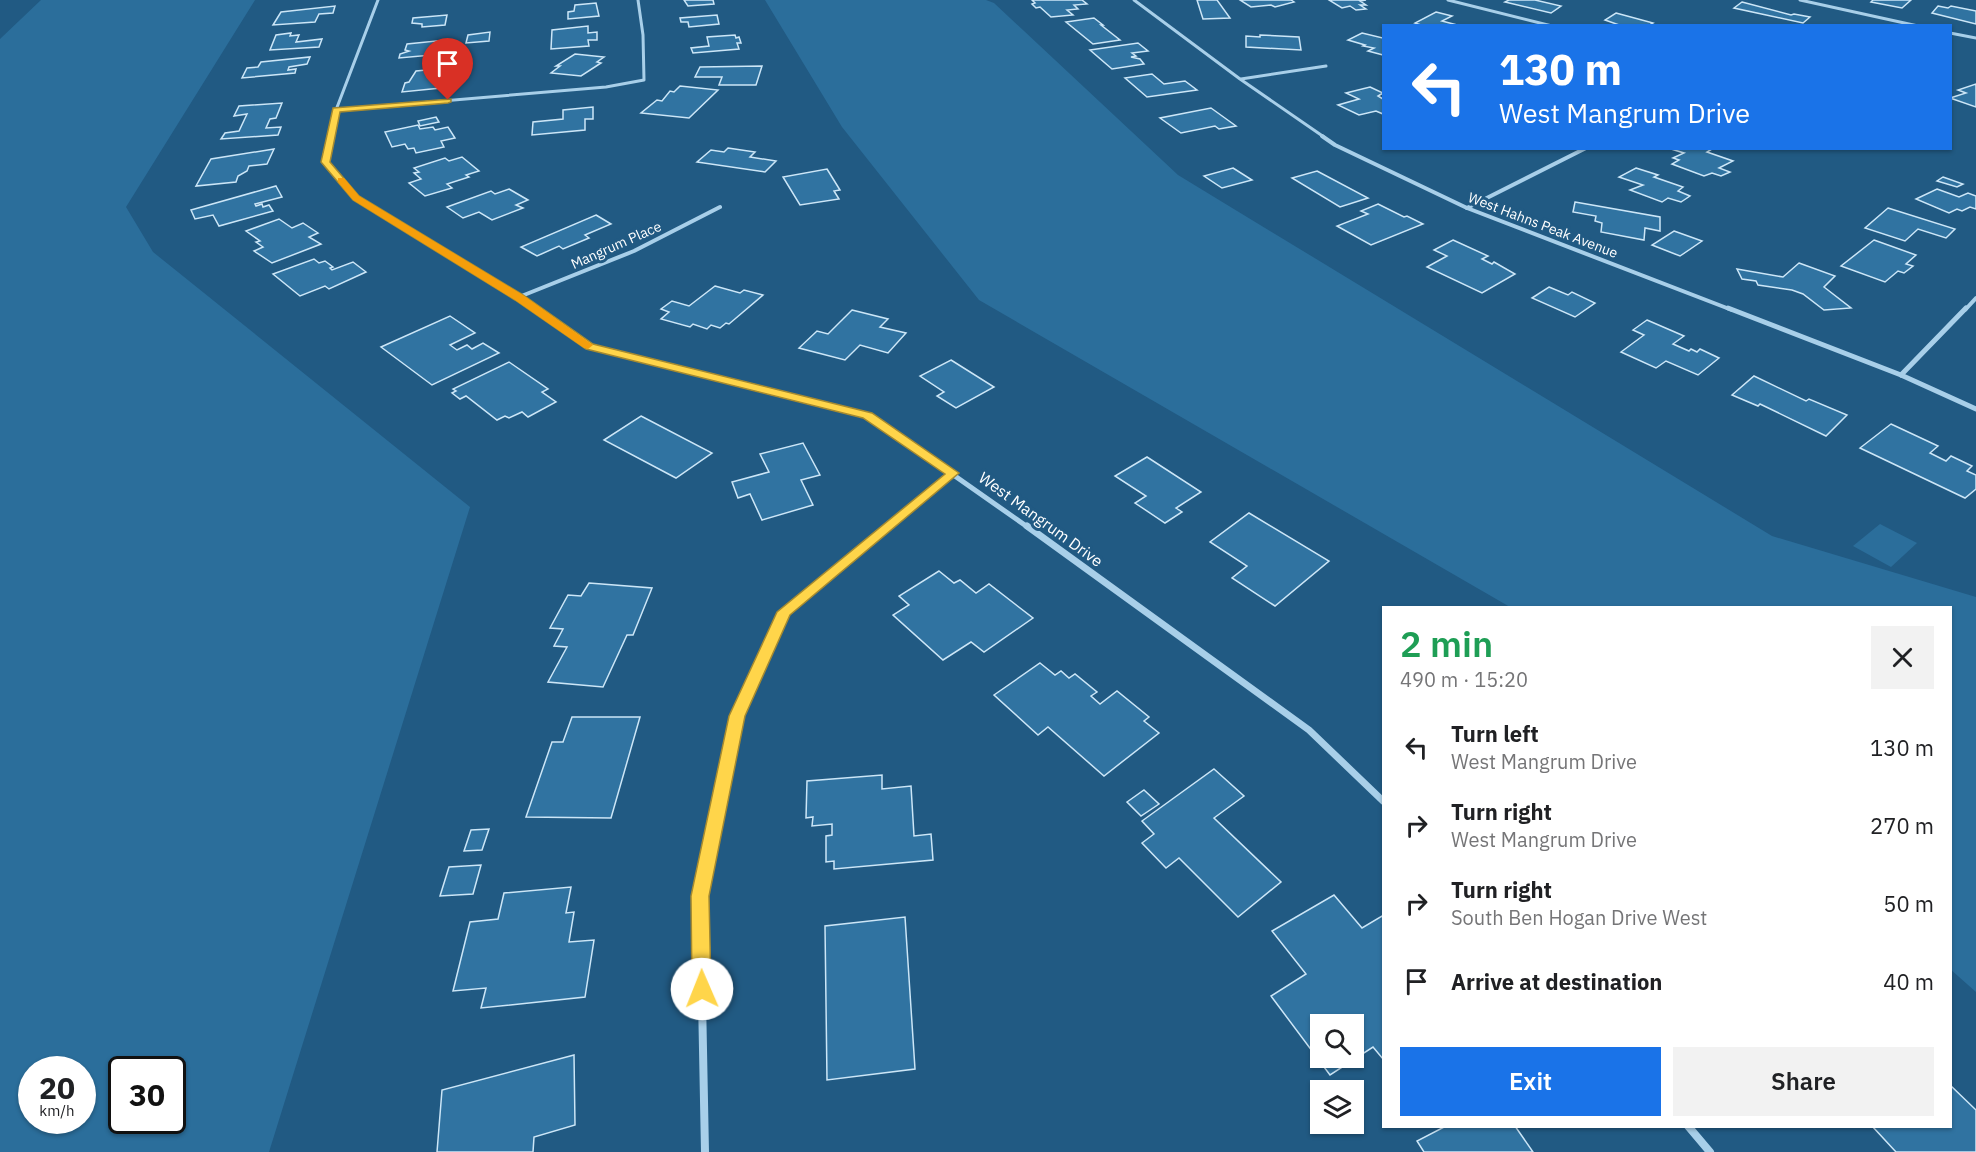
<!DOCTYPE html>
<html lang="en">
<head>
<meta charset="utf-8">
<style>
  :root { --surface:#fff; --page:#f2f2f2; --text:#202124; --muted:#757577; --accent:#1a73e8 }
  body { margin:0; font-family:"IBM Plex Sans",sans-serif; background:var(--page); color:var(--text); height:100vh; display:flex; flex-direction:column; font-size:22px; white-space:nowrap }
  * { box-sizing:border-box; margin:0 }
  p { font-size:20px; color:var(--muted) }
  .icon { flex:none; width:33px; height:33px; fill:none; stroke:currentColor; stroke-width:2; stroke-linecap:round; stroke-linejoin:round }
  .map { position:relative; flex:1; overflow:hidden }
  .side { position:absolute; left:1382px; top:606px; width:570px; height:522px; display:flex; flex-direction:column; background:var(--surface); border-radius:0px; box-shadow:0 2px 4px #0004 }
  .side>* { flex:none }
  .banner { position:absolute; left:1382px; top:24px; width:570px; height:126px; border-radius:0px; box-shadow:0 2px 4px #0004; background:#1a73e8; color:#fff; overflow:hidden }
  .buttons { position:absolute; left:1310px; top:1014px; display:grid; gap:12px }
  .buttons a { display:grid; place-items:center; width:54px; height:54px; border-radius:0px; background:var(--surface); box-shadow:0 2px 4px #0004; font-size:30px }
  .speed { position:absolute; left:18px; top:1056px; display:flex; gap:12px; font-size:30px; font-weight:700; text-align:center }
  .speed>* { display:grid; place-content:center; width:78px; height:78px; border-radius:50%; background:var(--surface); box-shadow:0 2px 4px #0004; line-height:1 }
  .speed small { font-size:15px; font-weight:400 }
  .speed .limit { border:3px solid #111; border-radius:9px; background:#fff; color:#111 }
  .pin { position:absolute; display:grid; place-items:center; width:51px; height:51px; color:#fff; margin:-62px -26px; border-radius:50% 50% 50% 0; rotate:-45deg; box-shadow:0 0 6px #0007 }
  .pin .icon { rotate:45deg }
  .me { position:absolute; width:66px; margin:-33px; rotate:359deg; stroke-linejoin:round; filter:drop-shadow(0 0 4px #0008) }
  .turn { display:flex; align-items:center; gap:21px; height:126px; padding:0 18px; font-size:27px }
  .turn .icon { width:78px; height:78px; stroke-width:2.5 }
  .turn b { display:block; font-size:42px; line-height:51px }
  .round { display:grid; place-items:center; flex:none; width:63px; height:63px; border-radius:0px; background:var(--page) }
  .head { display:flex; align-items:center; justify-content:space-between; height:102px; padding:0 18px }
  h1 { font-size:36px; font-weight:600; line-height:45px; color:#1e9e55 }
  .cta { display:flex; gap:12px; margin-top:auto; padding:12px 18px }
  .cta a { flex:1; height:69px; border-radius:0px; background:var(--accent); color:#fff; font-size:24px; font-weight:600; line-height:69px; text-align:center }
  .cta a+a { background:var(--page); color:var(--text) }
  ul { padding:0; list-style:none }
  li { display:flex; align-items:center; gap:18px; height:78px; padding:0 18px }
  li div { flex:1 }
  li b { display:block; font-size:22px }
  li em { font-style:normal }
  .map>svg:first-child { display:block }
  .green { fill:#2b6e9b; fill-rule:evenodd }
  .building { fill:#3073a1; stroke:#cce6f7; stroke-width:1.5; fill-rule:evenodd }
  .lines { fill:none; stroke-linecap:round; stroke-linejoin:round }
  .street-far4 { stroke:#a8cfe9; stroke-width:3 }
  .street-far3 { stroke:#a8cfe9; stroke-width:4 }
  .street-far2 { stroke:#a8cfe9; stroke-width:5 }
  .street-far1 { stroke:#a8cfe9; stroke-width:7 }
  .street { stroke:#a8cfe9; stroke-width:8 }
  .route { fill:#ffd54a; stroke:#a68a30; stroke-width:1.5 }
  .slow { fill:#f59e0b }
  .labels { text-anchor:middle; dominant-baseline:central; stroke-width:6; stroke-linejoin:round; paint-order:stroke }
  .far-street-label { font-size:14px; fill:#fff; stroke:#215a83 }
  .street-label { font-size:16px; fill:#fff; stroke:#215a83 }
</style>
</head>
<body>
<div class="map">
<svg width="1976" height="1152" viewBox="0 0 1976 1152">
  <rect width="100%" height="100%" fill="#215a83"/>
  <!-- green -->
  <g class="green">
    <path d="M 41,0 L 255,0 L 126,207 L 153,252 L 470,507 L 269,1152 L 0,1152 L 0,39 ZM 32,1070 L 82,1070 L 82,1120 L 32,1120 ZM 122,1070 L 172,1070 L 172,1120 L 122,1120 Z"/>
    <polygon points="765,0 986,0 994,3 1178,175 1772,536 1976,597 1976,992 1950,969 1950,608 1510,607 979,300 842,127"/>
    <polygon points="1880,524 1917,543 1891,567 1853,546"/>
  </g>
  <!-- building -->
  <g class="building">
    <polygon points="684,0 713,0 714,4 688,6"/>
    <polygon points="1032,0 1082,0 1087,4 1074,5 1078,9 1067,10 1073,15 1051,17 1040,7 1036,8 1032,4 1035,3"/>
    <polygon points="1197,0 1217,0 1230,18 1203,19"/>
    <polygon points="1240,0 1291,0 1294,2 1275,7 1271,5 1251,7"/>
    <polygon points="1329,0 1366,0 1360,1 1366,5 1360,5 1366,9 1356,10 1350,6 1342,8"/>
    <polygon points="1509,0 1535,0 1561,6 1551,13 1505,2"/>
    <polygon points="1873,0 1911,0 1902,8 1871,2"/>
    <polygon points="1742,2 1791,15 1794,14 1810,17 1803,23 1734,8"/>
    <polygon points="596,3 599,16 568,19 568,12 574,11 575,5"/>
    <polygon points="335,6 333,13 319,14 315,22 273,25 281,12"/>
    <polygon points="1938,6 1948,8 1951,6 1976,11 1976,24 1932,13"/>
    <polygon points="1436,12 1452,16 1442,21 1461,26 1424,26 1415,23"/>
    <polygon points="1616,13 1653,23 1648,26 1622,26 1605,20"/>
    <polygon points="447,15 445,25 422,27 422,24 412,23 413,18"/>
    <polygon points="717,15 719,24 689,27 688,22 681,22 680,18"/>
    <polygon points="1094,18 1103,25 1101,25 1120,40 1093,44 1066,22"/>
    <polygon points="588,26 588,33 597,32 597,40 588,40 589,46 551,49 552,30"/>
    <polygon points="490,32 489,41 466,43 468,35"/>
    <polygon points="291,33 290,36 299,35 296,42 322,39 319,47 270,50 276,35"/>
    <polygon points="1362,33 1383,38 1383,55 1368,51 1374,48 1363,46 1365,45 1348,40"/>
    <polygon points="735,35 736,38 739,37 741,43 737,43 739,49 693,53 691,48 709,46 707,37"/>
    <polygon points="1260,35 1299,37 1301,50 1246,47 1246,36 1260,37"/>
    <polygon points="446,40 443,54 399,58 400,54 409,51 405,50 407,44"/>
    <polygon points="1138,43 1148,51 1132,53 1136,56 1131,57 1140,59 1144,64 1112,69 1090,50"/>
    <polygon points="575,54 604,57 597,62 601,63 581,76 551,73 560,66 556,66"/>
    <polygon points="310,57 307,64 289,67 288,70 296,69 295,73 242,78 247,68 258,67 261,62"/>
    <polygon points="762,66 756,85 719,85 722,77 695,77 700,67"/>
    <polygon points="447,68 441,88 402,92 405,83 409,82 416,71"/>
    <polygon points="1152,74 1164,84 1185,81 1197,90 1147,97 1125,78"/>
    <polygon points="1976,84 1976,107 1950,98 1966,93 1958,90"/>
    <polygon points="680,86 718,90 689,118 641,113 657,100 662,101 670,91 674,92"/>
    <polygon points="1370,87 1383,93 1378,96 1383,99 1383,114 1376,111 1359,115 1338,105 1359,99 1346,93"/>
    <polygon points="282,103 276,118 270,119 266,128 281,127 278,135 221,139 225,133 239,131 247,114 234,116 239,106"/>
    <polygon points="593,107 593,119 585,119 585,130 532,135 533,122 563,119 563,110"/>
    <polygon points="1211,108 1236,126 1219,129 1215,126 1181,133 1160,118"/>
    <polygon points="436,117 439,122 420,126 418,121"/>
    <polygon points="418,125 420,129 433,127 435,130 448,127 455,138 441,141 444,147 416,153 414,148 408,149 405,144 392,147 385,132"/>
    <polygon points="728,148 755,152 750,157 776,161 765,172 697,162 711,150 724,152"/>
    <polygon points="274,149 267,164 249,166 247,171 238,176 236,182 196,186 211,159"/>
    <polygon points="1671,149 1712,149 1707,152 1733,161 1719,168 1730,172 1721,176 1712,173 1704,176 1672,164 1679,160 1673,158 1684,153"/>
    <polygon points="462,157 479,171 466,175 469,177 447,184 452,188 425,196 409,183 421,179 414,173 419,172 414,168 445,158 449,161"/>
    <polygon points="1233,168 1252,180 1222,188 1204,176"/>
    <polygon points="1636,168 1658,175 1654,177 1683,187 1678,191 1690,196 1681,202 1668,198 1662,202 1630,190 1643,185 1619,177"/>
    <polygon points="827,169 840,190 834,191 839,199 800,205 783,177"/>
    <polygon points="1317,171 1368,198 1340,207 1292,178"/>
    <polygon points="1943,177 1963,184 1957,187 1937,181"/>
    <polygon points="276,186 282,197 255,204 256,206 262,204 263,207 269,205 273,211 219,226 213,215 195,219 191,210"/>
    <polygon points="509,189 528,200 516,205 523,208 492,220 479,212 463,218 447,207 491,191 495,194"/>
    <polygon points="1937,189 1959,197 1968,193 1976,196 1976,209 1970,207 1962,211 1957,209 1949,213 1916,199"/>
    <polygon points="1575,202 1660,217 1660,231 1645,228 1644,240 1601,232 1602,223 1595,221 1596,216 1573,212"/>
    <polygon points="1378,204 1404,217 1407,216 1423,224 1371,245 1337,226 1368,214 1361,211"/>
    <polygon points="1888,208 1955,229 1946,238 1918,229 1905,241 1865,228"/>
    <polygon points="596,215 611,224 585,235 589,238 563,249 559,246 537,256 521,247"/>
    <polygon points="279,219 292,228 303,223 318,233 309,237 321,244 272,263 254,251 263,247 256,242 260,241 246,231"/>
    <polygon points="1674,231 1702,241 1680,256 1652,245"/>
    <polygon points="1453,240 1488,256 1482,259 1492,264 1494,262 1515,274 1482,293 1427,267 1447,256 1434,250"/>
    <polygon points="1874,240 1916,255 1906,264 1913,266 1904,273 1898,271 1885,282 1841,266"/>
    <polygon points="314,259 319,263 325,261 333,267 330,268 332,270 353,262 366,272 329,289 325,286 300,296 273,274"/>
    <polygon points="1799,263 1835,276 1824,287 1851,308 1824,310 1803,294 1792,290 1758,285 1756,281 1742,279 1737,269 1783,277"/>
    <polygon points="715,286 740,293 744,290 763,295 729,324 726,323 720,328 711,325 707,329 693,324 690,327 661,319 669,312 661,309 672,301 689,306"/>
    <polygon points="1549,287 1568,295 1572,292 1595,303 1575,317 1532,298"/>
    <polygon points="852,310 888,319 880,327 906,333 888,353 860,345 845,360 799,348 817,331 828,334"/>
    <polygon points="450,316 475,333 450,345 457,350 467,345 472,349 483,343 499,353 432,385 381,347"/>
    <polygon points="1647,320 1684,336 1673,344 1689,351 1691,349 1697,352 1700,349 1719,358 1698,375 1666,361 1656,368 1621,352 1644,335 1633,330"/>
    <polygon points="951,360 994,387 956,408 937,396 944,392 920,376"/>
    <polygon points="509,362 548,389 542,392 556,402 528,417 522,412 509,418 505,416 497,420 466,396 460,399 452,393 456,391 453,389"/>
    <polygon points="1754,376 1806,401 1809,399 1847,415 1826,436 1760,404 1758,406 1732,395"/>
    <polygon points="641,416 712,453 676,478 604,440"/>
    <polygon points="1891,424 1938,446 1930,453 1946,461 1951,456 1972,466 1967,471 1976,475 1976,489 1965,498 1860,448"/>
    <polygon points="803,443 820,475 801,480 813,505 762,520 750,494 738,498 732,482 769,472 760,454"/>
    <polygon points="1147,457 1201,492 1176,508 1182,512 1165,523 1135,503 1146,496 1115,476"/>
    <polygon points="1249,513 1329,561 1275,606 1232,578 1247,566 1210,542"/>
    <polygon points="939,571 954,583 960,580 976,593 989,584 1033,618 984,652 971,642 943,660 893,615 909,605 899,596"/>
    <polygon points="589,583 652,588 633,635 627,635 603,687 548,682 567,647 554,646 563,629 550,628 568,595 581,596"/>
    <polygon points="1040,663 1055,675 1061,671 1069,678 1075,674 1097,692 1091,696 1100,704 1117,691 1149,717 1144,721 1159,733 1104,776 1048,727 1038,735 994,695"/>
    <polygon points="572,717 640,717 611,818 526,817 552,742 563,742"/>
    <polygon points="1214,769 1244,796 1214,818 1281,882 1238,917 1179,858 1166,868 1142,843 1154,834 1142,821"/>
    <polygon points="882,775 882,789 911,786 914,836 931,834 933,860 834,869 834,861 826,862 826,836 832,835 832,824 812,826 813,817 806,818 807,781"/>
    <polygon points="1144,790 1159,804 1141,816 1127,802"/>
    <polygon points="489,829 482,850 464,851 471,830"/>
    <polygon points="481,865 473,894 440,896 449,867"/>
    <polygon points="571,887 566,913 574,912 569,942 594,940 585,997 481,1008 486,988 453,991 470,922 498,919 504,893"/>
    <path d="M 1334,895 L 1362,928 L 1382,916 L 1383,918 L 1383,1059 L 1373,1047 L 1330,1075 L 1271,996 L 1306,974 L 1272,931 ZM 1320,1024 L 1353,1024 L 1353,1058 L 1320,1058 Z"/>
    <polygon points="905,917 915,1069 827,1080 825,926"/>
    <polygon points="574,1055 575,1125 534,1137 533,1152 437,1152 442,1090"/>
    <polygon points="1950,1085 1976,1110 1976,1152 1896,1152 1872,1126 1950,1126"/>
    <polygon points="1446,1126 1515,1126 1533,1152 1424,1152 1417,1141"/>
  </g>
  <g class="lines">
    <!-- street-far4 -->
    <g class="street-far4">
      <polyline points="1134,0 1240,79 1324,137"/>
      <polyline points="1448,0 1552,26"/>
      <polyline points="1800,0 1918,26"/>
      <polyline points="1950,33 1976,38"/>
      <polyline points="1241,79 1326,66"/>
      <polyline points="336,110 606,87 644,80 643,35 638,0"/>
      <polyline points="330,137 336,110 378,0"/>
    </g>
    <!-- street-far3 -->
    <g class="street-far3">
      <polyline points="331,136 325,162 356,198 537,310"/>
      <polyline points="1322,136 1335,145 1467,208 1732,310"/>
      <polyline points="1467,208 1586,148"/>
      <polyline points="519,297 634,251 720,207"/>
      <polyline points="1965,310 1976,298"/>
    </g>
    <!-- street-far2 -->
    <g class="street-far2">
      <polyline points="535,308 590,347 868,415 1029,528"/>
      <polyline points="1728,308 1901,375 1976,409"/>
      <polyline points="1901,375 1966,308"/>
      <polyline points="886,528 953,473"/>
    </g>
    <!-- street-far1 -->
    <g class="street-far1">
      <polyline points="1027,526 1309,730 1383,801"/>
      <polyline points="719,804 737,716 784,612 888,526"/>
    </g>
    <!-- street -->
    <g class="street">
      <polyline points="1688,1126 1710,1152"/>
      <polyline points="705,1152 700,896 719,802"/>
    </g>
  </g>
  <!-- route -->
  <polygon class="route" points="451,99 451,102 448,103 340,112 330,162 359,196 523,295 593,344 872,413 959,473 790,615 745,716 709,896 711,989 709,996 702,998 695,996 692,989 691,896 729,716 777,612 945,474 863,418 586,349 515,300 353,200 321,162 333,108"/>
  <!-- slow -->
  <polygon class="slow" points="338,178 344,178 359,196 523,295 593,345 588,349 584,348 515,300 353,200 338,182"/>
  <g class="labels">
    <!-- far-street labels -->
    <g class="far-street-label">
      <text transform="translate(1543 225) rotate(21)">West Hahns Peak Avenue</text>
      <text transform="translate(616 245) rotate(-24)">Mangrum Place</text>
    </g>
    <!-- street labels -->
    <g class="street-label">
      <text transform="translate(1041 519) rotate(36)">West Mangrum Drive</text>
    </g>
  </g>
</svg>
<div class="buttons">
<a><svg class="icon" aria-label="search" viewBox="0 0 24 24"><circle cx="10" cy="10" r="6"/><path d="M15 15l6 6"/></svg></a>
<a><svg class="icon" aria-label="layers" viewBox="0 0 24 24"><path d="M12 4l9 5-9 5-9-5zM3 14l9 5 9-5"/></svg></a>
</div>
<div class="speed"><div>20<small>km/h</small></div><div class="limit">30</div></div>
<div class="pin" style="left:448px;top:100px;background:#d93025"><svg class="icon" aria-label="arrive" viewBox="0 0 24 24"><path d="M6 21V4h12l-3 4 3 4H6"/></svg></div>
<svg class="me" style="left:702px;top:989px" viewBox="-20 -20 40 40"><circle r="19" fill="#fff"/><path d="M0-13L10 11 0 6-10 11z" fill="#ffd54a"/></svg>
<div class="banner">
<div class="turn"><svg class="icon" aria-label="left" viewBox="0 0 24 24"><path d="M17 20v-9H6M10 6l-5 5 5 5"/></svg><div><b>130 m</b>West Mangrum Drive</div></div>
</div>
<section class="side">
<div class="head"><div><h1>2 min</h1><p>490 m · 15:20</p></div><a class="round"><svg class="icon" aria-label="close" viewBox="0 0 24 24"><path d="M6 6l12 12M18 6L6 18"/></svg></a></div>
<ul>
<li><svg class="icon" aria-label="left" viewBox="0 0 24 24"><path d="M17 20v-9H6M10 6l-5 5 5 5"/></svg><div><b>Turn left</b><p>West Mangrum Drive</p></div><em>130 m</em></li>
<li><svg class="icon" aria-label="right" viewBox="0 0 24 24"><path d="M7 20v-9h11M14 6l5 5-5 5"/></svg><div><b>Turn right</b><p>West Mangrum Drive</p></div><em>270 m</em></li>
<li><svg class="icon" aria-label="right" viewBox="0 0 24 24"><path d="M7 20v-9h11M14 6l5 5-5 5"/></svg><div><b>Turn right</b><p>South Ben Hogan Drive West</p></div><em>50 m</em></li>
<li><svg class="icon" aria-label="arrive" viewBox="0 0 24 24"><path d="M6 21V4h12l-3 4 3 4H6"/></svg><div><b>Arrive at destination</b></div><em>40 m</em></li>
</ul>
<div class="cta"><a>Exit</a><a>Share</a></div>
</section>
</div>
</body>
</html>
